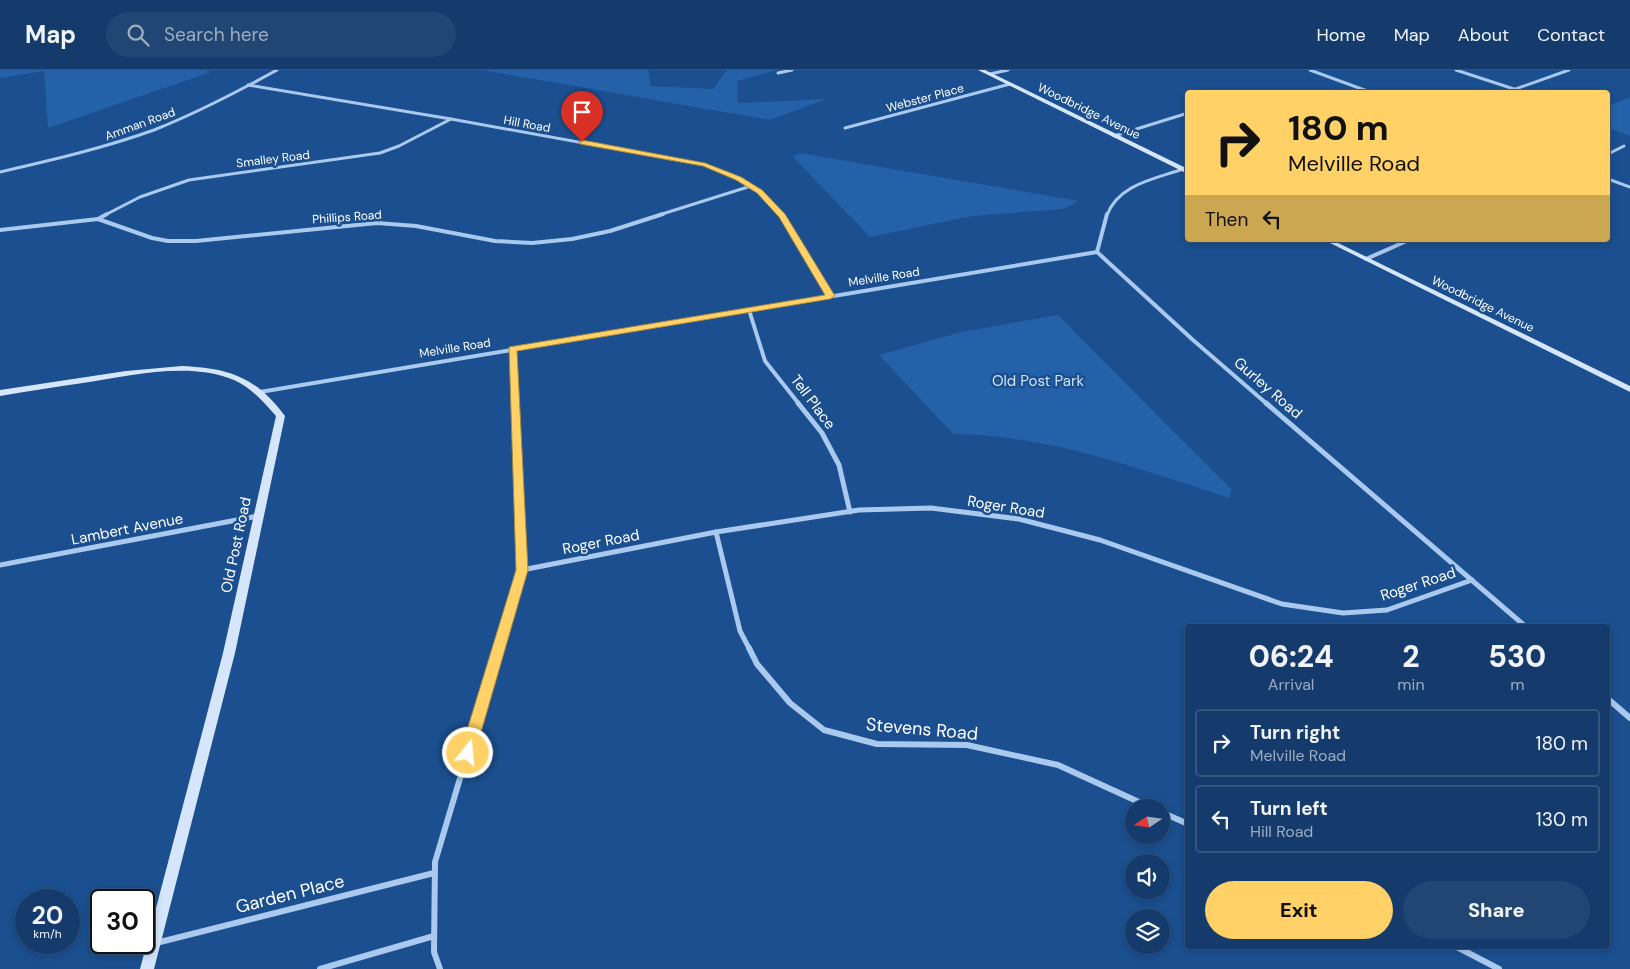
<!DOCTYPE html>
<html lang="en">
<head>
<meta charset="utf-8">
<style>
  :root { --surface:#143b6b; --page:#214673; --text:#f1f3f6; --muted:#9dadc1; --line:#33557e; --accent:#ffd166 }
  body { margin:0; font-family:"DM Sans",sans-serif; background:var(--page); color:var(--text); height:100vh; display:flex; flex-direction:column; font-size:19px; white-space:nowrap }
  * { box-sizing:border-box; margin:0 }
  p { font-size:16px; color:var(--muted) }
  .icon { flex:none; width:28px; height:28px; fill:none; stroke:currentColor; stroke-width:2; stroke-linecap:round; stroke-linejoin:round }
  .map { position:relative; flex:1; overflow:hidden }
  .drawer { position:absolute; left:1185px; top:554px; width:425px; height:325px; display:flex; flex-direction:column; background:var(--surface); border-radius:5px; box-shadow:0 2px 8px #0003,0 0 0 1px var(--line) }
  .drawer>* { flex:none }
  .hud { position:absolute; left:1185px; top:20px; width:425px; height:152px; border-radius:5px; box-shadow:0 2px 8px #0003,0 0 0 1px var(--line); background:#ffd166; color:#111; overflow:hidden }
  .needle { width:32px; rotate:257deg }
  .controls { position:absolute; left:1125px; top:729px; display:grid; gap:10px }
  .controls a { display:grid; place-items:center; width:45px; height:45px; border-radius:50%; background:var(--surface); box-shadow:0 2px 8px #0003,0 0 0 1px var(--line); font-size:25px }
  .speed { position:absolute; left:15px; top:819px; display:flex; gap:10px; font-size:25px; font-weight:700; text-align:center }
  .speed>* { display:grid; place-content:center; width:65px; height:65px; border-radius:50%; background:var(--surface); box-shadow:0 2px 8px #0003,0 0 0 1px var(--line); line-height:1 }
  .speed small { font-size:12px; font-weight:400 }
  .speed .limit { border:2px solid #111; border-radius:8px; background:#fff; color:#111 }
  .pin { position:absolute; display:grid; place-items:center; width:42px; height:42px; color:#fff; margin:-51px -21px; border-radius:50% 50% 50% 0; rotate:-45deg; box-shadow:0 0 5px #0007 }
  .pin .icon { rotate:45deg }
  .me { position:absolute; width:55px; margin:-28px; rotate:17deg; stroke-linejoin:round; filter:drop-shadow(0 0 4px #0008) }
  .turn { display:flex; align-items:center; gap:18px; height:105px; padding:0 20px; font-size:22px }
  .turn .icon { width:65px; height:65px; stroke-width:2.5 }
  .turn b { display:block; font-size:35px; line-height:42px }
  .then { display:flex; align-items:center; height:48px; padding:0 20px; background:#0003; gap:10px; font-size:19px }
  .eta { display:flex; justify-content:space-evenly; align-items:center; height:85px; text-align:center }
  .eta b { font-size:30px; font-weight:800; line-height:35px }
  .primary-button { display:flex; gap:10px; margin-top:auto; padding:10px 20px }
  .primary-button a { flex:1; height:58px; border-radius:30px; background:var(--accent); color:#111; font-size:20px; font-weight:800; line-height:58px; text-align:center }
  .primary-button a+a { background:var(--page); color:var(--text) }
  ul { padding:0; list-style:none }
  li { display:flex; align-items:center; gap:15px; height:68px; margin:0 10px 8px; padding:0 10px; border:2px solid var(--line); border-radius:5px }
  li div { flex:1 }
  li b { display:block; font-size:19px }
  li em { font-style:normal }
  header { display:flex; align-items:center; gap:30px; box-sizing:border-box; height:70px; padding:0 25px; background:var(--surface); border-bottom:1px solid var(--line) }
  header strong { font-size:24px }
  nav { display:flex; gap:28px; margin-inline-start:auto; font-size:18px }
  .search { width:350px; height:45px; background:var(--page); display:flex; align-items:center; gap:12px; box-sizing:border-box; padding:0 18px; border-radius:28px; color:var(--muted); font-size:19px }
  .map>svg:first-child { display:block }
  .green { fill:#2461a8 }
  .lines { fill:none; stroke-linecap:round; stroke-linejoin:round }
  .street-far3 { stroke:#a9c9ee; stroke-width:3 }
  .street-far2 { stroke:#a9c9ee; stroke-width:4 }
  .street-far1 { stroke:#a9c9ee; stroke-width:5 }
  .street { stroke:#a9c9ee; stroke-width:6 }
  .secondary { fill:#d6e6fa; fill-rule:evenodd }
  .route { fill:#ffd166; stroke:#a68842 }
  .labels { text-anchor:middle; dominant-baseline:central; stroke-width:5; stroke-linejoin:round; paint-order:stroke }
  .far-street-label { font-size:12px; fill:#fff; stroke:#1b4f8f }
  .park-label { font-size:15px; fill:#cfe3fa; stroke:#1b4f8f }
  .street-label { font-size:15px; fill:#fff; stroke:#1b4f8f }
  .near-street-label { font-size:18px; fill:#fff; stroke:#1b4f8f }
</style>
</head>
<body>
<header>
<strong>Map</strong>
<div class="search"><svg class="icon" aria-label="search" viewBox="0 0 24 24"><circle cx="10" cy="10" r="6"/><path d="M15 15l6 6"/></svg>Search here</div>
<nav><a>Home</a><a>Map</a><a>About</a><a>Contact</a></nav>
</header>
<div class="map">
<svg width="1630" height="899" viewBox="0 0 1630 899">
  <rect width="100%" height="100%" fill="#1b4f8f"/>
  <!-- green -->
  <g class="green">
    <polygon points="0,0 204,0 211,2 48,58 44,1 0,8"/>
    <polygon points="482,0 648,0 651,16 713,19 727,0 777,0 737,11 738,33 827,29 770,50"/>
    <polygon points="1630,27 1630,66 1608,58 1608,36"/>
    <polygon points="800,83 1079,131 1063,139 972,146 870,167 793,87"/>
    <path d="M 1058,245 L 1232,420 L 1229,428 C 1139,399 1049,365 953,364 L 879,285 L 961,262 Z"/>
  </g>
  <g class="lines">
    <!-- street-far3 -->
    <g class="street-far3">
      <polyline points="1310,0 1370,22"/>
      <polyline points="1456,0 1514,19"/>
      <polyline points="778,3 792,0"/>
      <polyline points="990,4 1008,0"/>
      <path d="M 248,15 L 451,49 L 705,95 C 736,106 761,119 782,145"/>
      <polyline points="1507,22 1569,0"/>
      <polyline points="845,58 1010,14"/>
      <polyline points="1114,66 1188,43"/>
      <polyline points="1608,84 1624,76"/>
      <path d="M 0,102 C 52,90 104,78 154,60 C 197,43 237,22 277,0"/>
      <polyline points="1608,109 1630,117"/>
      <polyline points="105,145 140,127 189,110 380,83 399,76 451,49"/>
      <polyline points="659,145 751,116"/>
      <path d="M 1107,145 C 1119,114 1155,109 1183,99"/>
    </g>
    <!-- street-far2 -->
    <g class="street-far2">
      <polyline points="781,144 799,171 830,226"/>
      <polyline points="1107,144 1097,182 1193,270 1267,334"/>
      <polyline points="98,149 107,144"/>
      <polyline points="0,160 98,149 152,168 168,171 196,171 377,153 416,156 495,171 532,173 572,169 610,161 663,144"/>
      <polyline points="1366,189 1409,170"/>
      <polyline points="749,240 765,291 799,334"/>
      <polyline points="512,279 514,334"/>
      <polyline points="260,322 1097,182"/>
    </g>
    <!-- street-far1 -->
    <g class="street-far1">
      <polyline points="798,333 822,363 839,395 850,442"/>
      <polyline points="1266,333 1525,556"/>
      <polyline points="716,462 740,561 750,580"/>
      <polyline points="0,495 258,446"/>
      <polyline points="522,500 716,462 859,440 931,438 1019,449 1100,470 1282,534 1343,543 1387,540 1472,510"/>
      <polyline points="498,580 522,500 514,333"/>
    </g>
    <!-- street -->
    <g class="street">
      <polyline points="749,578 757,594 790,633 824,660 877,674 967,675 1058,695 1152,738"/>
      <polyline points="1608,629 1630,648"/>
      <polyline points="1161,742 1188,754"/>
      <polyline points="156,873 434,803"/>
      <polyline points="1455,876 1499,899"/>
      <polyline points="320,899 434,866"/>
      <polyline points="440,899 434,882 435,792 499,578"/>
    </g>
    <!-- secondary -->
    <g class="secondary">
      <polygon points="978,0 985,0 1188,99 1188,104"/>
      <polygon points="1324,170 1332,170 1630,316 1630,322"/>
      <path d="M 182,296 C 229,298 256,307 285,346 L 235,583 L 154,899 L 140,899 L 223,583 L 276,346 C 264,333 251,317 234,310 C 189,291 128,306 83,313 C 55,317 28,321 0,326 L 0,320 L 126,301 Z"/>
    </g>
  </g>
  <!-- route -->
  <polygon class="route" points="582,70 705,93 741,107 762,120 785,144 835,226 830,229 517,281 528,500 475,683 473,687 468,689 462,687 460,683 516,500 509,277 825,225 779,147 757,123 736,110 703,96 580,74 580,71"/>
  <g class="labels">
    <!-- far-street labels -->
    <g class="far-street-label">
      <text transform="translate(925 28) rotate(-15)">Webster Place</text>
      <text transform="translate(1089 41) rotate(26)">Woodbridge Avenue</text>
      <text transform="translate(140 54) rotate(-20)">Amman Road</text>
      <text transform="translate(527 54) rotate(10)">Hill Road</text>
      <text transform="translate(273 89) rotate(-7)">Smalley Road</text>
      <text transform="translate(347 147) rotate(-4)">Phillips Road</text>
      <text transform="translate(884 207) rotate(-9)">Melville Road</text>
      <text transform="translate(1483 234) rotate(26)">Woodbridge Avenue</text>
      <text transform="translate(455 278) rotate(-9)">Melville Road</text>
    </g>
    <!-- park labels -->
    <g class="park-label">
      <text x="1038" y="311">Old Post Park</text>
    </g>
    <!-- street labels -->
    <g class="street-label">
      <text transform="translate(1268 318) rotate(41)">Gurley Road</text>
      <text transform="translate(813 332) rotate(53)">Tell Place</text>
      <text transform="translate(1006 437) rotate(9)">Roger Road</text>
      <text transform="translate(127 459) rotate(-11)">Lambert Avenue</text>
      <text transform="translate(601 472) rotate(-11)">Roger Road</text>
      <text transform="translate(236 475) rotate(-78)">Old Post Road</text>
      <text transform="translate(1418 514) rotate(-18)">Roger Road</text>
    </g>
    <!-- near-street labels -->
    <g class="near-street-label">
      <text transform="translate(922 659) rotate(5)">Stevens Road</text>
      <text transform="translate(290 824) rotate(-14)">Garden Place</text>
    </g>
  </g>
</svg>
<div class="controls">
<a><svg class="needle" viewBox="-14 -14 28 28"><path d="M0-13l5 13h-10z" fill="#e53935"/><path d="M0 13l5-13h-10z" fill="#9dadc1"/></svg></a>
<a><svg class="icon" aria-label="sound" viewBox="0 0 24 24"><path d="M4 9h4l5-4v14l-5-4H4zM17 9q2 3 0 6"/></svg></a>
<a><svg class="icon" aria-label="layers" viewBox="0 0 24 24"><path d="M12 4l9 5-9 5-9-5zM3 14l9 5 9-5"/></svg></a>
</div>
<div class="speed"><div>20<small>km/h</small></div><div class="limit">30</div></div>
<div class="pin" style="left:582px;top:72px;background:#d93025"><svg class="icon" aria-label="arrive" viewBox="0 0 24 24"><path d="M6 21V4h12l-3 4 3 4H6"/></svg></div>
<svg class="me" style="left:468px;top:683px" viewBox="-20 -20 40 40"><circle r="17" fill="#ffd166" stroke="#fff" stroke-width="3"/><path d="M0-11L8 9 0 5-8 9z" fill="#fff"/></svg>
<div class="hud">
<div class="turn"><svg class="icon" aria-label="right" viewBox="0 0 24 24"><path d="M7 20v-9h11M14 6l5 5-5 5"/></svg><div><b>180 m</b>Melville Road</div></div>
<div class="then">Then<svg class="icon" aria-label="left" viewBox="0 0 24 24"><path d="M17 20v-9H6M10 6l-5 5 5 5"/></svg></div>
</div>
<section class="drawer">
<div class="eta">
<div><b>06:24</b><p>Arrival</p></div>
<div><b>2</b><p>min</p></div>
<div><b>530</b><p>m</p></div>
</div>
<ul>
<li><svg class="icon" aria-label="right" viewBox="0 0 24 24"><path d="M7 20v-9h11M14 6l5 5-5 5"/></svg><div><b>Turn right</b><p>Melville Road</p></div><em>180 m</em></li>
<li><svg class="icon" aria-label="left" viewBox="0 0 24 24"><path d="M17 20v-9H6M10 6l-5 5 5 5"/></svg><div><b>Turn left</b><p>Hill Road</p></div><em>130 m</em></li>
</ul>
<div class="primary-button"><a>Exit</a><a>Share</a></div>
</section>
</div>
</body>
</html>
